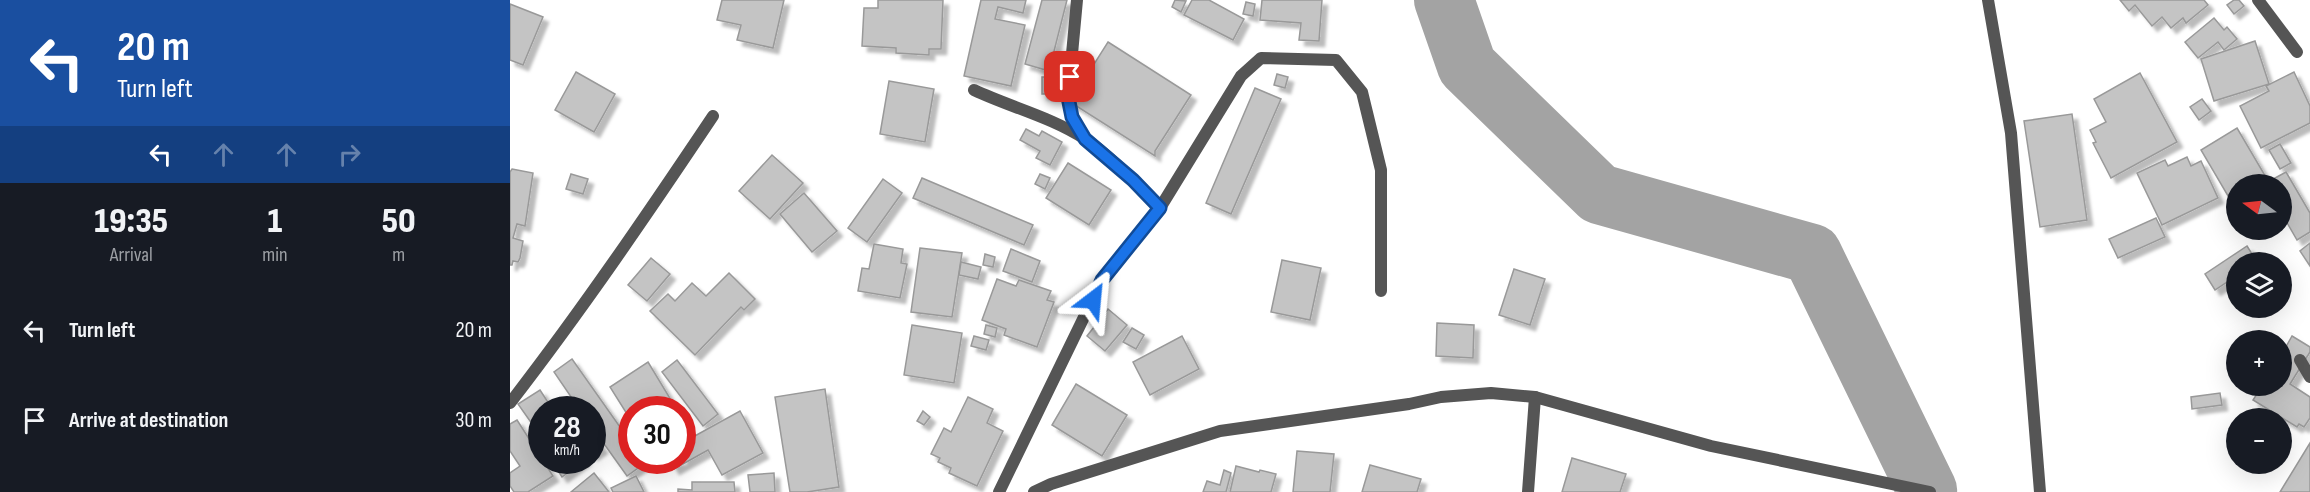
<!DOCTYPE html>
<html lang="en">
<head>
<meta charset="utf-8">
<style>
  :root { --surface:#171b24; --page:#242831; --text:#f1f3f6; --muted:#9ea1a6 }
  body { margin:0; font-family:"Sofia Sans Condensed",sans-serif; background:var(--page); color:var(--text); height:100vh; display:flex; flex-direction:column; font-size:22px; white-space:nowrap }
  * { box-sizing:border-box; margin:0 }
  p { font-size:20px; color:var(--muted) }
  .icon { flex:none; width:33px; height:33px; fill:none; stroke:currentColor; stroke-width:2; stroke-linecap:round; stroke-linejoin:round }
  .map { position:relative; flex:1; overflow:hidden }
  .panel { display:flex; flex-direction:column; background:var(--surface); width:510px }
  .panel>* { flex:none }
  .top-card { background:#1a4fa0; color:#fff; overflow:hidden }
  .needle { width:39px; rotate:285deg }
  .controls { position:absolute; left:1716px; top:174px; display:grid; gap:12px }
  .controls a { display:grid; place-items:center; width:66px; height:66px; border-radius:50%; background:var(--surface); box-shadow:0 6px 24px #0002; font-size:30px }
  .speed { position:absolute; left:18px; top:396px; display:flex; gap:12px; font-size:30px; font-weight:700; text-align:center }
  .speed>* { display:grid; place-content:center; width:78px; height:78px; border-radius:50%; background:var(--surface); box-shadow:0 6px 24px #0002; line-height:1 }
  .speed small { font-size:15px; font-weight:400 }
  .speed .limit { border:9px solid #d22; background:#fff; color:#111 }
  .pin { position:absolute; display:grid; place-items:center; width:51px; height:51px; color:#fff; margin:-26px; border-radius:12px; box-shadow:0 3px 9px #0006 }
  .me { position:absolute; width:66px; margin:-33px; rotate:29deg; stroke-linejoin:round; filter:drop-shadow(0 0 4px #0008) }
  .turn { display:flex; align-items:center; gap:21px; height:126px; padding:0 18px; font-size:27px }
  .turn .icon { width:78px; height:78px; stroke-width:2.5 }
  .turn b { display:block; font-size:42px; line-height:51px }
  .lanes { display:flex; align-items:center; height:57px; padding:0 18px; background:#0003; justify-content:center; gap:30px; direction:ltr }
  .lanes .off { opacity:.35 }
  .eta { display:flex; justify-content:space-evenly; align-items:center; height:102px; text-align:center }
  .eta b { font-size:36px; font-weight:800; line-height:42px }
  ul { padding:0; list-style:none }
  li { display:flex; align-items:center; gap:18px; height:90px; padding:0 18px }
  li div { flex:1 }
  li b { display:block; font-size:22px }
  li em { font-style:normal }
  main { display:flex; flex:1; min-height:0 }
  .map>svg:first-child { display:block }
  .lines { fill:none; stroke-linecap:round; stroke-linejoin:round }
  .river { stroke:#a3a3a3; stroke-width:60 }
  .building { fill:#c4c4c4; stroke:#999; stroke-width:1.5; filter:url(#shadow) }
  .minor { stroke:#555; stroke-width:12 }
  .route-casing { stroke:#114b97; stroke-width:15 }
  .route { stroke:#1a73e8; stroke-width:10 }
</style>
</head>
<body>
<main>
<section class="panel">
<div class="top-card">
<div class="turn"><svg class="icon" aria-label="left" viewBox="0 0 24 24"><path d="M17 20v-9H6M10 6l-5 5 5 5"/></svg><div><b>20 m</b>Turn left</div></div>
<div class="lanes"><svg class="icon" aria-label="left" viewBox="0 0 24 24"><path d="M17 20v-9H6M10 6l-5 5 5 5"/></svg><svg class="icon off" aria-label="ahead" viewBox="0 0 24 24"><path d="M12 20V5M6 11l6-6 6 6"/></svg><svg class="icon off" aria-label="ahead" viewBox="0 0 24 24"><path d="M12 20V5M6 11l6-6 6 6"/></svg><svg class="icon off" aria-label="right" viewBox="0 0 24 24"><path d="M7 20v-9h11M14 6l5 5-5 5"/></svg></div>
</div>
<div class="eta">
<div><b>19:35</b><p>Arrival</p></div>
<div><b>1</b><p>min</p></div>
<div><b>50</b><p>m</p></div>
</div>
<ul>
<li><svg class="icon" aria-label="left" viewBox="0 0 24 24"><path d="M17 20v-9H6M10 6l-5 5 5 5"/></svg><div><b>Turn left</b></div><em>20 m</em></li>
<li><svg class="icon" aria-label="arrive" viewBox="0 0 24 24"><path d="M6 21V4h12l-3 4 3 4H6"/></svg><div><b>Arrive at destination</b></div><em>30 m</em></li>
</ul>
</section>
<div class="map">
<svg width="1800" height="492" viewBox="0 0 1800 492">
  <defs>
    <filter id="shadow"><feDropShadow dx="5.5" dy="5.5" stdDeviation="1.5" flood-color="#0004"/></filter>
  </defs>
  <rect width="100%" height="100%" fill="#fff"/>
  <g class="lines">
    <!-- river -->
    <polyline class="river" points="934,0 957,66 1089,194 1302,254 1417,490 1416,492"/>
  </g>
  <!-- building -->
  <g class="building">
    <polygon points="212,0 274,0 263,48 227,40 231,25 207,20"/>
    <polygon points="368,0 433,0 431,49 419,49 419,55 386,53 386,48 352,46 354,8 368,8"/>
    <polygon points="471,0 516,0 513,13 488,7 485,19 515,25 501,86 454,76"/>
    <polygon points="532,0 557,0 539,71 515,64"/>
    <polygon points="665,0 676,1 671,12 662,7"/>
    <polygon points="682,0 699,0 734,19 723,40 674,15"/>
    <polygon points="752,0 812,0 809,41 789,40 791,23 750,20"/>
    <polygon points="1610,0 1694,0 1698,5 1676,23 1673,18 1661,28 1652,17 1642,26 1625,5 1619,11"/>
    <polygon points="1724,0 1729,0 1734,6 1724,14 1717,5"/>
    <polygon points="736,2 745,4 743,16 733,14"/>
    <polygon points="0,4 33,17 13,65 0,60"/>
    <polygon points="1704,18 1714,30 1717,27 1727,39 1714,50 1708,42 1688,58 1675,42"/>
    <polygon points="1745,41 1759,84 1704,101 1691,59"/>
    <polygon points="598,42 681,95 645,151 645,156 560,102"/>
    <polygon points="66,72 105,94 84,132 45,110"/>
    <polygon points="1784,72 1800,106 1800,123 1751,148 1730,106 1759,91 1756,86"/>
    <polygon points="1630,73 1667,142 1601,178 1583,143 1586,142 1580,130 1596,122 1584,99"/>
    <polygon points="767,74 778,77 775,88 764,85"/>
    <rect x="532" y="77" width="19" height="17"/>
    <polygon points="379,81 424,89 415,142 370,134"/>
    <polygon points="745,88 771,99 721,214 696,203"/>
    <polygon points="1692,99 1701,111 1689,120 1680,107"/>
    <polygon points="1562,114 1577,220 1530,227 1514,121"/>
    <polygon points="1727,128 1757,179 1748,184 1726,184 1726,198 1721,201 1691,150"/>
    <polygon points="516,129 529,136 532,131 552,142 540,165 526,158 530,151 510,140"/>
    <polygon points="1770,144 1781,163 1770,169 1759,150"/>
    <polygon points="262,155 293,183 260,219 229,191"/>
    <polygon points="1677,157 1681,166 1691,161 1708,198 1652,225 1627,173 1655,160 1658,166"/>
    <polygon points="558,163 601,190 579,225 536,198"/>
    <polygon points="2,169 23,173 15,226 7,224 3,238 13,241 10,258 8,262 3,261 2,265 0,265 0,172"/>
    <polygon points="1776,172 1800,213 1800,232 1787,240 1772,214 1772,184 1754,184"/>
    <polygon points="61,174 78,179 73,194 56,189"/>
    <polygon points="530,174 540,178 535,189 525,184"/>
    <polygon points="412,178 523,225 514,245 403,198"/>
    <polygon points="373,179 392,193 357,242 338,228"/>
    <polygon points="294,193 327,231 302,252 270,214"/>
    <polygon points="1646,218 1655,237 1608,258 1599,239"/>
    <polygon points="1800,243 1800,266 1790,251"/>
    <polygon points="364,244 393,249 391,263 397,264 390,298 348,291 352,268 359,269"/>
    <polygon points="1737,246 1747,262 1726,262 1726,276 1705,290 1695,274"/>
    <polygon points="410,248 452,253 442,317 401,312"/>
    <polygon points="501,249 530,261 522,282 493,271"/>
    <polygon points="475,254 485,257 483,267 473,265"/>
    <polygon points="141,258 160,274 137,301 118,285"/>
    <polygon points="772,260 811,268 800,320 761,312"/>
    <polygon points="451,262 471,267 468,279 449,275"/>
    <polygon points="1004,269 1035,279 1020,325 989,315"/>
    <polygon points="219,273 245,299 234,310 231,307 185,355 140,311 158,294 165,301 182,283 196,296"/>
    <polygon points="487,279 506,286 509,280 541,291 537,300 544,302 527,347 494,335 496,329 472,320"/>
    <polygon points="598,309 617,325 595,351 577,336"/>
    <polygon points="927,323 964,325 963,358 926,356"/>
    <polygon points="402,325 452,333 444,383 394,375"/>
    <polygon points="476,325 487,328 485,337 474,334"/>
    <polygon points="622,328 634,335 626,349 613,342"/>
    <polygon points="464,336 479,340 476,350 461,346"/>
    <polygon points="672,336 689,369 640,395 623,362"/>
    <polygon points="1782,336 1800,347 1800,352 1780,384 1800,397 1800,418 1794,427 1789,424 1787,427 1743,400 1752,386 1772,386 1772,354"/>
    <polygon points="62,359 122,444 122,460 133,460 135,463 117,476 82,427 82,410 70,410 44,372"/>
    <polygon points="167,360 208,414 193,426 152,372"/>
    <polygon points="138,362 167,410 122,410 122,422 100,387"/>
    <polygon points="566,384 617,415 592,456 542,425"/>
    <polygon points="315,389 329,487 297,492 280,492 265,397"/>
    <polygon points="30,390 43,410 32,410 32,427 27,431 8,404"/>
    <polygon points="1710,393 1712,405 1682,409 1681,397"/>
    <polygon points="458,397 483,409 477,423 493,431 467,486 439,473 441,468 428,462 430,458 421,454 434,428 441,432"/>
    <polygon points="230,411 253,453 212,475 198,450 164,469 159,460 172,460 172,443"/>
    <polygon points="413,411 420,417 414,425 407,421"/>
    <polygon points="7,420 43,476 18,492 4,492 0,486 0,473 10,466 0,451 0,424"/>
    <polygon points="82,435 92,448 82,455"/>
    <polygon points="1800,443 1800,492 1770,492"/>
    <polygon points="787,451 824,454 820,492 783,492"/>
    <polygon points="1062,458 1116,474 1110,492 1052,492"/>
    <polygon points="41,460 75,460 52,477"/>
    <polygon points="860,465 911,479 907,492 852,492"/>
    <polygon points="726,466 749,472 750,470 766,474 761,492 720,492"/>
    <polygon points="714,470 721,473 716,492 693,492 697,481 710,485"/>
    <polygon points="84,473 99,492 61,492"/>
    <polygon points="264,473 265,492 240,492 238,475"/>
    <polygon points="126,476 134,492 103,492 101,488"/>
    <polygon points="182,482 224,482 225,492 168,492 168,489 182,490"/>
  </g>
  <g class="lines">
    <!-- minor -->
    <g class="minor">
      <polyline points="567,0 558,97 562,117 575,138"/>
      <polyline points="1478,0 1501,133 1530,492"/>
      <polyline points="1748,0 1787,52"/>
      <path d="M 464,90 C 500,107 541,117 575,139 C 599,154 629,187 650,208"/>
      <polyline points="1790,360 1800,377"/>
      <path d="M 0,403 C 72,310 138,213 203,116"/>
      <polyline points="489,492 592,280 650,208 731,76 751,58 826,60 852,92 871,170 871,291"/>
      <polyline points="524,492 541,484 710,431 899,404 931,397 981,393 1025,397 1201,446 1420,492"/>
      <polyline points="1018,492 1025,397"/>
    </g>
  </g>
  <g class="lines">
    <defs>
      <polyline id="route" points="560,77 558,97 562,117 575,139 623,180 650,208 592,280 583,300"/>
    </defs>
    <!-- route casing -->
    <use href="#route" class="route-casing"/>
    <!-- route -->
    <use href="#route" class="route"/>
  </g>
</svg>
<div class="controls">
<a><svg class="needle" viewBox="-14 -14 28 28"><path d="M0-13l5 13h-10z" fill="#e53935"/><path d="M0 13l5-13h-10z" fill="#9ea1a6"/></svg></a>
<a><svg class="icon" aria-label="layers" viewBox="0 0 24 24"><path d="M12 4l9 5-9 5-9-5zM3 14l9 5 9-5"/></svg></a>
<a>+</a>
<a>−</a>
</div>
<div class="speed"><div>28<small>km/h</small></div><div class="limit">30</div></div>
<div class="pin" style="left:560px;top:77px;background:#d93025"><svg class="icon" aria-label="arrive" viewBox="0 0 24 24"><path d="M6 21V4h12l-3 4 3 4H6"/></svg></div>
<svg class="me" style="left:583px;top:300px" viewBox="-20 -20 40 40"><path d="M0-17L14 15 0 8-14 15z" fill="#1a73e8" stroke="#fff" stroke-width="4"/></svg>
</div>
</main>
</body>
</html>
